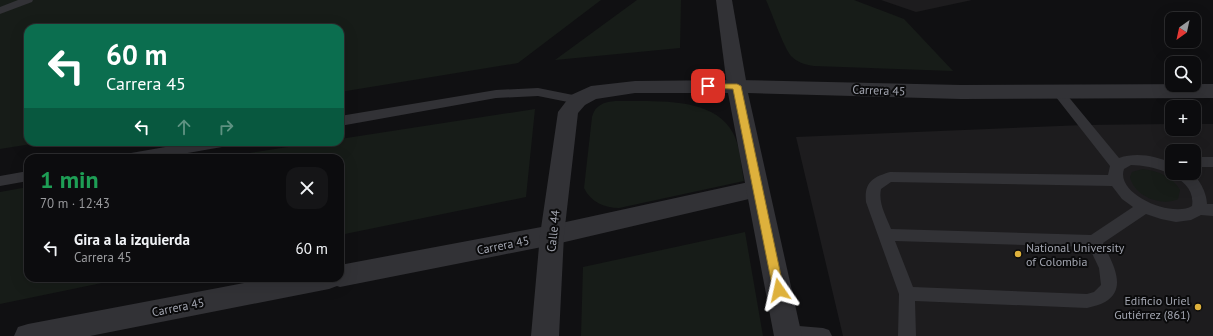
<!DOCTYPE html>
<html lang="es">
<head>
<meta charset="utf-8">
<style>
  :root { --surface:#0c0c0e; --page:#151517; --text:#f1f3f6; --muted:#9a9b9e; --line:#2c2c2e }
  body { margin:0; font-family:"PT Sans",sans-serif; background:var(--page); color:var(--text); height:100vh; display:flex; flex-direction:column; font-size:15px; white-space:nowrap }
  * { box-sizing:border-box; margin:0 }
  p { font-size:13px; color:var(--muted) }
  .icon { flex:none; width:22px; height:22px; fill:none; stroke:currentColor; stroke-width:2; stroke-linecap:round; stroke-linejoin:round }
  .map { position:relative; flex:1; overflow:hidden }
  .panel { position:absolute; left:24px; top:154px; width:320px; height:128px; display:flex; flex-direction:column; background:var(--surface); border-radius:12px; box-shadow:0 4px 16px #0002,0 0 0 1px var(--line) }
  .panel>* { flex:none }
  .hud { position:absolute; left:24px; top:24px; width:320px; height:122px; border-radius:12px; box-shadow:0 4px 16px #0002,0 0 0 1px var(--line); background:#0b6e4f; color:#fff; overflow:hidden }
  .needle { width:26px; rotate:213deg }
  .fabs { position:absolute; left:1165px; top:12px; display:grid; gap:8px }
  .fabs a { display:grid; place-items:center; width:36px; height:36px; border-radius:8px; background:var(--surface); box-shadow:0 4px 16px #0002,0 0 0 1px var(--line); font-size:20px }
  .pin { position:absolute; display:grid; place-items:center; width:34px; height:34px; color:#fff; margin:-17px; border-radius:8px; box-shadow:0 2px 6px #0006 }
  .me { position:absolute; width:44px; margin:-22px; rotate:349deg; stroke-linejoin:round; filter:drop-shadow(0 0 3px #0008) }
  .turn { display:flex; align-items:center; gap:14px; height:84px; padding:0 16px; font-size:18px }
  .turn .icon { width:52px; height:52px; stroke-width:2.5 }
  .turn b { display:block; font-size:28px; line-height:34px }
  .lanes { display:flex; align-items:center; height:38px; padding:0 16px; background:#0003; justify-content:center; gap:20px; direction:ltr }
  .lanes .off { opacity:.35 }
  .round { display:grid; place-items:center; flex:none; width:42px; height:42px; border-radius:12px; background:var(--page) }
  .head { display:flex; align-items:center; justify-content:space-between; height:68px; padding:0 16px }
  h1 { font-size:24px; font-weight:700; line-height:30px; color:#1e9e55 }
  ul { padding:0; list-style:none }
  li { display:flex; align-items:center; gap:12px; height:52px; padding:0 16px }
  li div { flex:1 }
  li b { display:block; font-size:15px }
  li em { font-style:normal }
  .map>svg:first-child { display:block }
  .built { fill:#1d1c1e; fill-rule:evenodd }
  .green { fill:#171c18 }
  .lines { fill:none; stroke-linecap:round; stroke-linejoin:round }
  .service { fill:#323236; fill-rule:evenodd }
  .minor { fill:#323236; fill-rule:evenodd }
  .tertiary { fill:#323236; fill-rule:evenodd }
  .route { fill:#deb13c; stroke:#907327 }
  .poi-dot { fill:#deb13c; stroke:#0b0b0c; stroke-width:1.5 }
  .labels { text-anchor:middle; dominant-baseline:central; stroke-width:4; stroke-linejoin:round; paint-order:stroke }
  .street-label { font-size:12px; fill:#a3a6b1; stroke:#0b0b0c }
  .poi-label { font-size:12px; fill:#a3a6b1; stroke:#0b0b0c; text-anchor:start }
</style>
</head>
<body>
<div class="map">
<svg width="1213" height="336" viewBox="0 0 1213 336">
  <rect width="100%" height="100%" fill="#101012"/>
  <!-- built -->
  <g class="built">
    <polygon points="881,0 972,0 916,12"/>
    <path d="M 1172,124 L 1172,129 L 1194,129 L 1194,124 L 1213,124 L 1213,336 L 843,336 L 796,137 L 1084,125 ZM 1172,151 L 1194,151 L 1194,173 L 1172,173 Z"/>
  </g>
  <!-- green -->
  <g class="green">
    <polygon points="0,0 601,0 518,63 340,92 340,28 28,28 28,142 44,142 0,149"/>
    <polygon points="637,0 681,0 680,48 555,60"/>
    <path d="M 766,0 L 854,0 L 904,19 L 953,71 L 814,66 C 805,65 797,62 791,56 C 783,46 772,13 766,0 Z"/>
    <path d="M 615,101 C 651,102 713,95 733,133 C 740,145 741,167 744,181 L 619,208 C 604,208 591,202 584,188 L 592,117 C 595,105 604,102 615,101 Z"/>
    <polygon points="535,109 526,197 340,235 340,158 217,158 320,142 340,142 340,139"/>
    <path d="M 1143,169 C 1158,171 1173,177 1180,190 L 1178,199 C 1161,207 1134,196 1130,177 L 1132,172 Z"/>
    <polygon points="28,187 28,278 126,278 0,304 0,192"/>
    <polygon points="745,232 763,336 581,336 583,267"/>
  </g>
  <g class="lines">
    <!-- service -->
    <g class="service">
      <polygon points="18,0 33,0 32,2 0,14 0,7"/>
      <polygon points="538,88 578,96 582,97 584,100 582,103 578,104 538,96 496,98 340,126 340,116 496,90"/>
      <path d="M 1058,88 L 1062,89 L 1119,158 C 1137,152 1155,156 1172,163 L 1172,173 C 1177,173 1183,172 1188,173 C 1199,175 1207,194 1207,204 L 1213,204 L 1213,216 L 1201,215 L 1191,220 L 1176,222 L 1161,219 L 1146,214 L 1103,243 C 1111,261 1129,288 1105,302 C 1100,305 1093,306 1087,308 L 915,301 L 916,336 L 898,336 L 899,294 L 866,202 C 864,182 873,177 890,172 L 1108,175 L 1110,166 L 1052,92 L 1054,89 ZM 1131,165 C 1153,165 1197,177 1192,206 C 1172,218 1115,194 1124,169 ZM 891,182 L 1112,186 L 1122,199 L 1133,207 L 1091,235 L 891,229 C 886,216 878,203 881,189 ZM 895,241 L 1089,247 L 1099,268 L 1101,285 L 1094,292 L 1087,294 L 913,287 Z"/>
      <polygon points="194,142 229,142 227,145 222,147 159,158 124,158 126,154 131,153"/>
      <rect x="1194" y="157" width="19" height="10"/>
      <polygon points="28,171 28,181 0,186 0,176"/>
      <polygon points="787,325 823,328 829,330 832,336 780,336 778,333 781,327"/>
    </g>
    <!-- minor -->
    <g class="minor">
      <polygon points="716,0 732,0 747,86 744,91 737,92 730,91 727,86"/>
      <polygon points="758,180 766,183 769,189 766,195 552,245 340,287 337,286 329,289 90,336 14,336 18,327 28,324 271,278 340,278 340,265 552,225"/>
    </g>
    <!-- tertiary -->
    <polygon class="tertiary" points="737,80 961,85 1213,84 1213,98 961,99 748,93 802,336 774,336 728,93 635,93 596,99 585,105 578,113 564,235 559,336 531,336 540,235 558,112 571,95 591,86 635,81"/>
  </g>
  <!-- route -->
  <polygon class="route" points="708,84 737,84 741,86 784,290 782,293 779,294 775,293 773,290 733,89 705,88 704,86"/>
  <!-- markers -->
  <g class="poi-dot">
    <circle cx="1018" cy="254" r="4"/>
    <circle cx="1198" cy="307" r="4"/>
  </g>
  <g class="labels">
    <!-- street labels -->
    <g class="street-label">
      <text transform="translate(879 90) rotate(2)">Carrera 45</text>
      <text transform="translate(553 231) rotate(-84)">Calle 44</text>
      <text transform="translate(503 245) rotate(-11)">Carrera 45</text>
      <text transform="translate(178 307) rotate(-11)">Carrera 45</text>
    </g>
    <!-- poi labels -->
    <g class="poi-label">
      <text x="1026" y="247">National University<tspan x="1026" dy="14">of Colombia</tspan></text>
      <text x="1190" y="300" text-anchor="end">Edificio Uriel<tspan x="1190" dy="14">Gutiérrez (861)</tspan></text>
    </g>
  </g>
</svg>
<div class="fabs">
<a><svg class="needle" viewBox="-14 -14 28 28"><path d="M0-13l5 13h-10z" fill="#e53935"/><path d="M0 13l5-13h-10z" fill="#9a9b9e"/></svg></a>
<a><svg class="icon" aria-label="search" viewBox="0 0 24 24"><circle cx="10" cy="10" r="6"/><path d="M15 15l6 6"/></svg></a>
<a>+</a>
<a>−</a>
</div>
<div class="pin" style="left:708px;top:86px;background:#d93025"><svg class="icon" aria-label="arrive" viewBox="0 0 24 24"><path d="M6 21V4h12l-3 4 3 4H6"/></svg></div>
<svg class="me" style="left:779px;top:290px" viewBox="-20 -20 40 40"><path d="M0-17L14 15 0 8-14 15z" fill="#deb13c" stroke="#fff" stroke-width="4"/></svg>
<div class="hud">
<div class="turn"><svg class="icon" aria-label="left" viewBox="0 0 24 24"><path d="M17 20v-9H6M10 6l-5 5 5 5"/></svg><div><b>60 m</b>Carrera 45</div></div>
<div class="lanes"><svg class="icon" aria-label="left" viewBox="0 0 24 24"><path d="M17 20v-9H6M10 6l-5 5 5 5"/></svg><svg class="icon off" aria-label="ahead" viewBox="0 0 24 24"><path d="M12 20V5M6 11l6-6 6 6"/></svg><svg class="icon off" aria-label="right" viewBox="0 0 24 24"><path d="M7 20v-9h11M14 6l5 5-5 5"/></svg></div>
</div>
<section class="panel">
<div class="head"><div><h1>1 min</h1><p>70 m · 12:43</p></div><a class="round"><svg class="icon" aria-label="close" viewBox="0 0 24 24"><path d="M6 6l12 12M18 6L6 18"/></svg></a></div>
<ul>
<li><svg class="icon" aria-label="left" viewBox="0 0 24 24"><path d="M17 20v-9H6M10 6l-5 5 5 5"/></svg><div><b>Gira a la izquierda</b><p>Carrera 45</p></div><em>60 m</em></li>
</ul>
</section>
</div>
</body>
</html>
